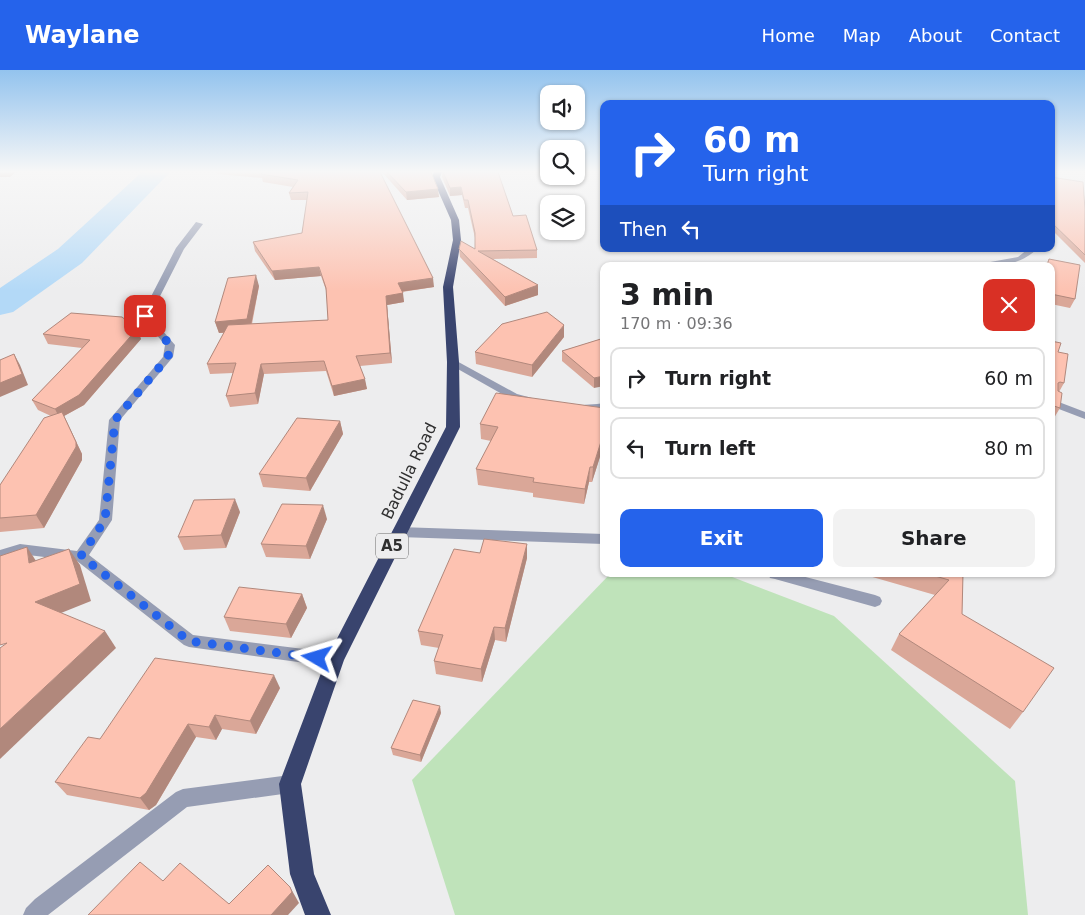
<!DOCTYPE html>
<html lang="en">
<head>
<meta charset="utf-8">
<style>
  :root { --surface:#fff; --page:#f2f2f2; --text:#202124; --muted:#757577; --line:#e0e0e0; --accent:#2563eb }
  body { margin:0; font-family:"DejaVu Sans",sans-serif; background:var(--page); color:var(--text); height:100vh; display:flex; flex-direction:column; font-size:19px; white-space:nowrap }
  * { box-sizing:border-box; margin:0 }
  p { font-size:16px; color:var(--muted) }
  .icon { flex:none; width:28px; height:28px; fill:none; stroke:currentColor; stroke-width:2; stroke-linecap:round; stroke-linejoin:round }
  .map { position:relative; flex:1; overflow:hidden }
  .details { position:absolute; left:600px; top:192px; width:455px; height:315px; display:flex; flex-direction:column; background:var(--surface); border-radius:10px; box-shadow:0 1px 4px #0004 }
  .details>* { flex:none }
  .banner { position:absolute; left:600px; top:30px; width:455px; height:152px; border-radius:10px; box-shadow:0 1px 4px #0004; background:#2563eb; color:#fff; overflow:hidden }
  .controls { position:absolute; left:540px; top:15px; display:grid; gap:10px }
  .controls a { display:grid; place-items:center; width:45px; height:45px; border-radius:10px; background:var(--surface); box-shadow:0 1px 4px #0004; font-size:25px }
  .pin { position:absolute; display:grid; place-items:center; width:42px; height:42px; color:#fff; margin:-21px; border-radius:10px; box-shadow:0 2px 8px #0006 }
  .me { position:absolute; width:55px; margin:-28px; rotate:277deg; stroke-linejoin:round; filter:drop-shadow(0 0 4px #0008) }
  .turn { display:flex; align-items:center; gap:18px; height:105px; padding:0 20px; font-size:22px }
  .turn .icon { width:65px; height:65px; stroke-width:2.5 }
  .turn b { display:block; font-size:35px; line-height:42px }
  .then { display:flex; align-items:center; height:48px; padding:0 20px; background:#0003; gap:10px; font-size:19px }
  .round { display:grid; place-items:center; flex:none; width:52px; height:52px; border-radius:10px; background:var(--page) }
  .summary { display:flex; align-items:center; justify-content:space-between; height:85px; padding:0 20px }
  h1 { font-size:30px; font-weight:700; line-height:38px }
  .cta { display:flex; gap:10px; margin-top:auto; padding:10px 20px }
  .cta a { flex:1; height:58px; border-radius:10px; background:var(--accent); color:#fff; font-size:20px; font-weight:700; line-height:58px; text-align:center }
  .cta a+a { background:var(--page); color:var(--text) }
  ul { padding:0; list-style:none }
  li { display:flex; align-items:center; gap:15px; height:62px; margin:0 10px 8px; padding:0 10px; border:2px solid var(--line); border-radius:10px }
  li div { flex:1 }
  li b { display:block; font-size:19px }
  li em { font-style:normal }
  header { display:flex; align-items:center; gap:30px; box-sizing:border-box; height:70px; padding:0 25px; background:var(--accent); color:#fff }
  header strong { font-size:24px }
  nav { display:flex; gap:28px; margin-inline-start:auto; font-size:18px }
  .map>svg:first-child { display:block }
  .green { fill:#bfe3ba }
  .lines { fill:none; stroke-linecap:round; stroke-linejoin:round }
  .river { fill:#b3d9f7; fill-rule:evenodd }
  .minor { fill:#969db3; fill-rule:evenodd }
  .highway { fill:#39446e; fill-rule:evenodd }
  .wall { fill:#daa798 }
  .shaded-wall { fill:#b1887c }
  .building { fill:#fdc2b1; stroke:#b1887c }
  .route { stroke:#2563eb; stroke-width:9; stroke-dasharray:0 16.2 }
  .labels { text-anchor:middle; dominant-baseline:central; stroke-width:4; stroke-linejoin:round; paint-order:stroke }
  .shield { fill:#ededee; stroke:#686868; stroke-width:1 }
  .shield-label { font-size:15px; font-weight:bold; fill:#2f2f2f }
  .street-label { font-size:16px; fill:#2f2f2f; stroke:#ededee }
</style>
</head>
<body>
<header>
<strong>Waylane</strong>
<nav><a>Home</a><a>Map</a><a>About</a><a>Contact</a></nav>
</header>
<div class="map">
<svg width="1085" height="845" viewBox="0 0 1085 845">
  <rect width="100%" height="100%" fill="#ededee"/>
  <!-- green -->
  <polygon class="green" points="610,504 727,505 834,546 1015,711 1028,845 455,845 412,710"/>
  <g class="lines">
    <!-- river -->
    <polygon class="river" points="142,102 170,102 82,193 13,242 0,245 0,218 58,179"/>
    <!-- minor -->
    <g class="minor">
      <polygon points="196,152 203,154 184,179 150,246 175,275 173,287 120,350 112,450 89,485 193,565 335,583 341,585 343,590 341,595 335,597 189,577 184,575 77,491 20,484 0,490 0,480 20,474 77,481 99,450 109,350 163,287 165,275 141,246 176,178"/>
      <path d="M 1028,179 L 1037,179 C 1021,195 996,197 975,196 L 979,194 L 1018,187 Z"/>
      <polygon points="453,289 517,324 532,328 533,330 528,333 509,328 449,294 448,292"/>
      <polygon points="1051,329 1085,342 1085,349 1051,336"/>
      <path d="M 604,333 L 604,340 C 595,342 584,344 577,338 C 582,333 596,335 604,333 Z"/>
      <polygon points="399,457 604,464 604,474 399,467 394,465 392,462 394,459"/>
      <polygon points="768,504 794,504 875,525 880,527 882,531 880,535 875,537 775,509 770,508"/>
      <polygon points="290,705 296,708 299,714 296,720 290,723 187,737 48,845 23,845 26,838 35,829 176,722 183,719"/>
    </g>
    <!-- highway -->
    <polygon class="highway" points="434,102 442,102 440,107 459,150 461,170 453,217 459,292 460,357 344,590 301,714 314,804 331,845 305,845 290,804 279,714 326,590 446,357 447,292 443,217 453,170 451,150 432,107"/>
  </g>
  <!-- wall -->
  <g class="wall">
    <polygon points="217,102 380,102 434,217 402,222 404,232 387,235 392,293 360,296 367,319 334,326 326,301 264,304 258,334 230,337 226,326 233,303 210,304 207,294 224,263 219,263 215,252 259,216 252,254 328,250 327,223 321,206 275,210 255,181 253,172 302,163 307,130 291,130 289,123 293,117 263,112 262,108 218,104"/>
    <polygon points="382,102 432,102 432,104 439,127 407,130"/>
    <polygon points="442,102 498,102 513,146 537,180 537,188 493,189 538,215 538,225 505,236 460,187 459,179 475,179 475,168 468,138 465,138 462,125 450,126 442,107"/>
    <polygon points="1051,107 1085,139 1085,193 1051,159"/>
    <polygon points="1049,189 1075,229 1070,238 1051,234 1051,196 1045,196"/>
    <polygon points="137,259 141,269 84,335 64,346 82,384 82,390 44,458 0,462 0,415 51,346 38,340 32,330 82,278 48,274 43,264"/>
    <polygon points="564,267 532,307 476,294 475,282"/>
    <polygon points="604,268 594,318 562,291 562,281"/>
    <polygon points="1051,271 1058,282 1064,313 1059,322 1060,338 1051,353"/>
    <polygon points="604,338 604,374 592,412 589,412 584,434 533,427 533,423 478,415 476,399 491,371 481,369 480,354"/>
    <polygon points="340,351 343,364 310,421 263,417 259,404"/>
    <polygon points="604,387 604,410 601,409 601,399"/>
    <polygon points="240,442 226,478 184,480 178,467"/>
    <polygon points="327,449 310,489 266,487 261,474"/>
    <polygon points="527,474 527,488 506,572 495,570 482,612 436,604 434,591 439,578 421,575 418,561 480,483"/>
    <polygon points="862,504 963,504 962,544 1023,642 1010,659 891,580 899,564 935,525"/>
    <polygon points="302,524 307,538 291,568 230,561 224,547"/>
    <polygon points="280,618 256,664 222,659 216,670 196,667 156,735 149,740 67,725 55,712 100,669"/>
    <polygon points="441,643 421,692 393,685 391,678"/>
  </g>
  <!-- shaded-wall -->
  <g class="shaded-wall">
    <polygon points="0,102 16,102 10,107 0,107"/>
    <polygon points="461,117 462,125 450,126 450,118"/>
    <polygon points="438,119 439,127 407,130 406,122"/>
    <polygon points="319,197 321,206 275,210 272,201"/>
    <polygon points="256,205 259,216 250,260 219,263 215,252"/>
    <polygon points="433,208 434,217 399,222 398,213"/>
    <polygon points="538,215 538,225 505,236 505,227"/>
    <polygon points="403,223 404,232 387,235 392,293 390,283 386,226"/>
    <polygon points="564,255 564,267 532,307 532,295"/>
    <polygon points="137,259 141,269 84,335 64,346 82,384 82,390 44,458 36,445 60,349 55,339"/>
    <polygon points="14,284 20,295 28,315 0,327 0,313"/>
    <polygon points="261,294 264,304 258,334 255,323"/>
    <polygon points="604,306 604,316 594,318 594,308"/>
    <polygon points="365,309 367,319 334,326 332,316"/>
    <polygon points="340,351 343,364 310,421 306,408"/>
    <polygon points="604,362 604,374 592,412 593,397"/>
    <polygon points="590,397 589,412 584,434 585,419"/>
    <polygon points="235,429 240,442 226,478 221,465"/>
    <polygon points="323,435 327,449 310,489 306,476"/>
    <polygon points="527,474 527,488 506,572 505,558"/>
    <polygon points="27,477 38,494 29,493"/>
    <polygon points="69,479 80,495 91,531 46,549 35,532"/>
    <polygon points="302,524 307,538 291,568 286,554"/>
    <polygon points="494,557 495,570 482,612 481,599"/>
    <polygon points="105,561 116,578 0,689 0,659"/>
    <polygon points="274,605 280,618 256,664 250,651"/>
    <polygon points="440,636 441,643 421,692 420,685"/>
    <polygon points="215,645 222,659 216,670 209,657"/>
    <polygon points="188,654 196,667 156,735 149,740 140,728"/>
    <polygon points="290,817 299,833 288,845 271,845"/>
  </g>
  <!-- building -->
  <g class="building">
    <polygon points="263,102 380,102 433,208 398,213 403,223 386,226 390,283 356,286 365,309 332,316 324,291 261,294 255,323 226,326 236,293 207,294 228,255 328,250 326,218 319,197 272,201 253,172 302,163 308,122 289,123 298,110 261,104"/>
    <polygon points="387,102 431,102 438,119 406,122"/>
    <polygon points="443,102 498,102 513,146 526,145 537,180 478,181 538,215 505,227 459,179 461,171 475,179 475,163 468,130 464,130 461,117 450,118"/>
    <polygon points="1051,107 1083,112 1085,139 1085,185 1051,152"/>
    <polygon points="1049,189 1080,195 1075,229 1051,224 1051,196 1047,196"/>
    <polygon points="256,205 247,249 215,252 228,208"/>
    <polygon points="547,242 564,255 532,295 475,282 502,254"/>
    <polygon points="71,243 122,247 137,259 79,325 55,339 32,330 90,270 43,264"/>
    <polygon points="604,268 604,306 594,308 562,281"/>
    <polygon points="1051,271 1061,273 1058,282 1068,284 1064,313 1060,312 1058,313 1058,321 1062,323 1060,338 1051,335"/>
    <polygon points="14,284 22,304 0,313 0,290"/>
    <polygon points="496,323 604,338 604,362 593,397 590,397 585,419 533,412 534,408 476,399 498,357 480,354"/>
    <polygon points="62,342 76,372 76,377 36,445 0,448 0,415 44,348"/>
    <polygon points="297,348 340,351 306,408 259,404"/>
    <polygon points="604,387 604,399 601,399"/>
    <polygon points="235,429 221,465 178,467 194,430"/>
    <polygon points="282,434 323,435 306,476 261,474"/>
    <polygon points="484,469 527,474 505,558 494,557 481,599 434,591 443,565 418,561 454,479 480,483"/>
    <polygon points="27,477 29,493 69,479 80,514 35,532 105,561 0,659 0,578 7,573 0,575 0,486"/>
    <polygon points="928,504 963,504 962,544 1054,598 1023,642 899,564 949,510"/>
    <polygon points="239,517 302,524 286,554 224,547"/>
    <polygon points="155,588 274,605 250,651 215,645 209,657 188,654 146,723 140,728 55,712 88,667 100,669"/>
    <polygon points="413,630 440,636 420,685 391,678"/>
    <polygon points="140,792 163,811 180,793 229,834 268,795 290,817 292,822 271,845 88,845"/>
  </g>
  <!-- sky -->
  <linearGradient id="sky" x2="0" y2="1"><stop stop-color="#93c3ee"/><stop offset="0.46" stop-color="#f7f7f7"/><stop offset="1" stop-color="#f7f7f7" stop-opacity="0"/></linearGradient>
  <rect width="1085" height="221" fill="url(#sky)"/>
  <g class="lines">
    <!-- route -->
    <polyline class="route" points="145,246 170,275 168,287 115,350 105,450 81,486 189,571 317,588"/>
  </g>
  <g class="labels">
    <!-- shield labels -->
    <rect class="shield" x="376" y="463.5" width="32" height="25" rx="4"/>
    <g class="shield-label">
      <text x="392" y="476">A5</text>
    </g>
    <!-- street labels -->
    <g class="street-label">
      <text transform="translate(409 401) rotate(-64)">Badulla Road</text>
    </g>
  </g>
</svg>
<div class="controls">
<a><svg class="icon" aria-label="sound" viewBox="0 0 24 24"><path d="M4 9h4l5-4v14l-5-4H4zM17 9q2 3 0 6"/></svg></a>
<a><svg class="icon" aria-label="search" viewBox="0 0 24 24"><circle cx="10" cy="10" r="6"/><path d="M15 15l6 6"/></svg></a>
<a><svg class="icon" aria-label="layers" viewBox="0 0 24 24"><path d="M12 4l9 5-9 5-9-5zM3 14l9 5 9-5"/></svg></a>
</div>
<div class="pin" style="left:145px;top:246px;background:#d93025"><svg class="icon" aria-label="arrive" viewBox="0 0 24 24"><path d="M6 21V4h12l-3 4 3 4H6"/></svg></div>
<svg class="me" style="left:317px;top:588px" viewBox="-20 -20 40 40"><path d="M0-17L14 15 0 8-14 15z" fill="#2563eb" stroke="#fff" stroke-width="4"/></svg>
<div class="banner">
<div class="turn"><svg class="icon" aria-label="right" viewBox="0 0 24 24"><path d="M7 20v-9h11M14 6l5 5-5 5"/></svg><div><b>60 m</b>Turn right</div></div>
<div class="then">Then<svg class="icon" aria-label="left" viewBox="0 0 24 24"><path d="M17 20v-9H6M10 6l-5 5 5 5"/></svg></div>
</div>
<section class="details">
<div class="summary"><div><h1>3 min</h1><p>170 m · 09:36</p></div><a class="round" style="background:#d93025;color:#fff"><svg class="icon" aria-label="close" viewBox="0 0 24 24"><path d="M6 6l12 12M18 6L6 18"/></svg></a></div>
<ul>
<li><svg class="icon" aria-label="right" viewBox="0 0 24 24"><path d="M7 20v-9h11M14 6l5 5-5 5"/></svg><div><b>Turn right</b></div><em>60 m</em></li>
<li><svg class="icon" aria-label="left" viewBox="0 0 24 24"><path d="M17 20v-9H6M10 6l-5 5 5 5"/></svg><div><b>Turn left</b></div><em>80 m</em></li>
</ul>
<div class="cta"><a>Exit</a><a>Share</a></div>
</section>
</div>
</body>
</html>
